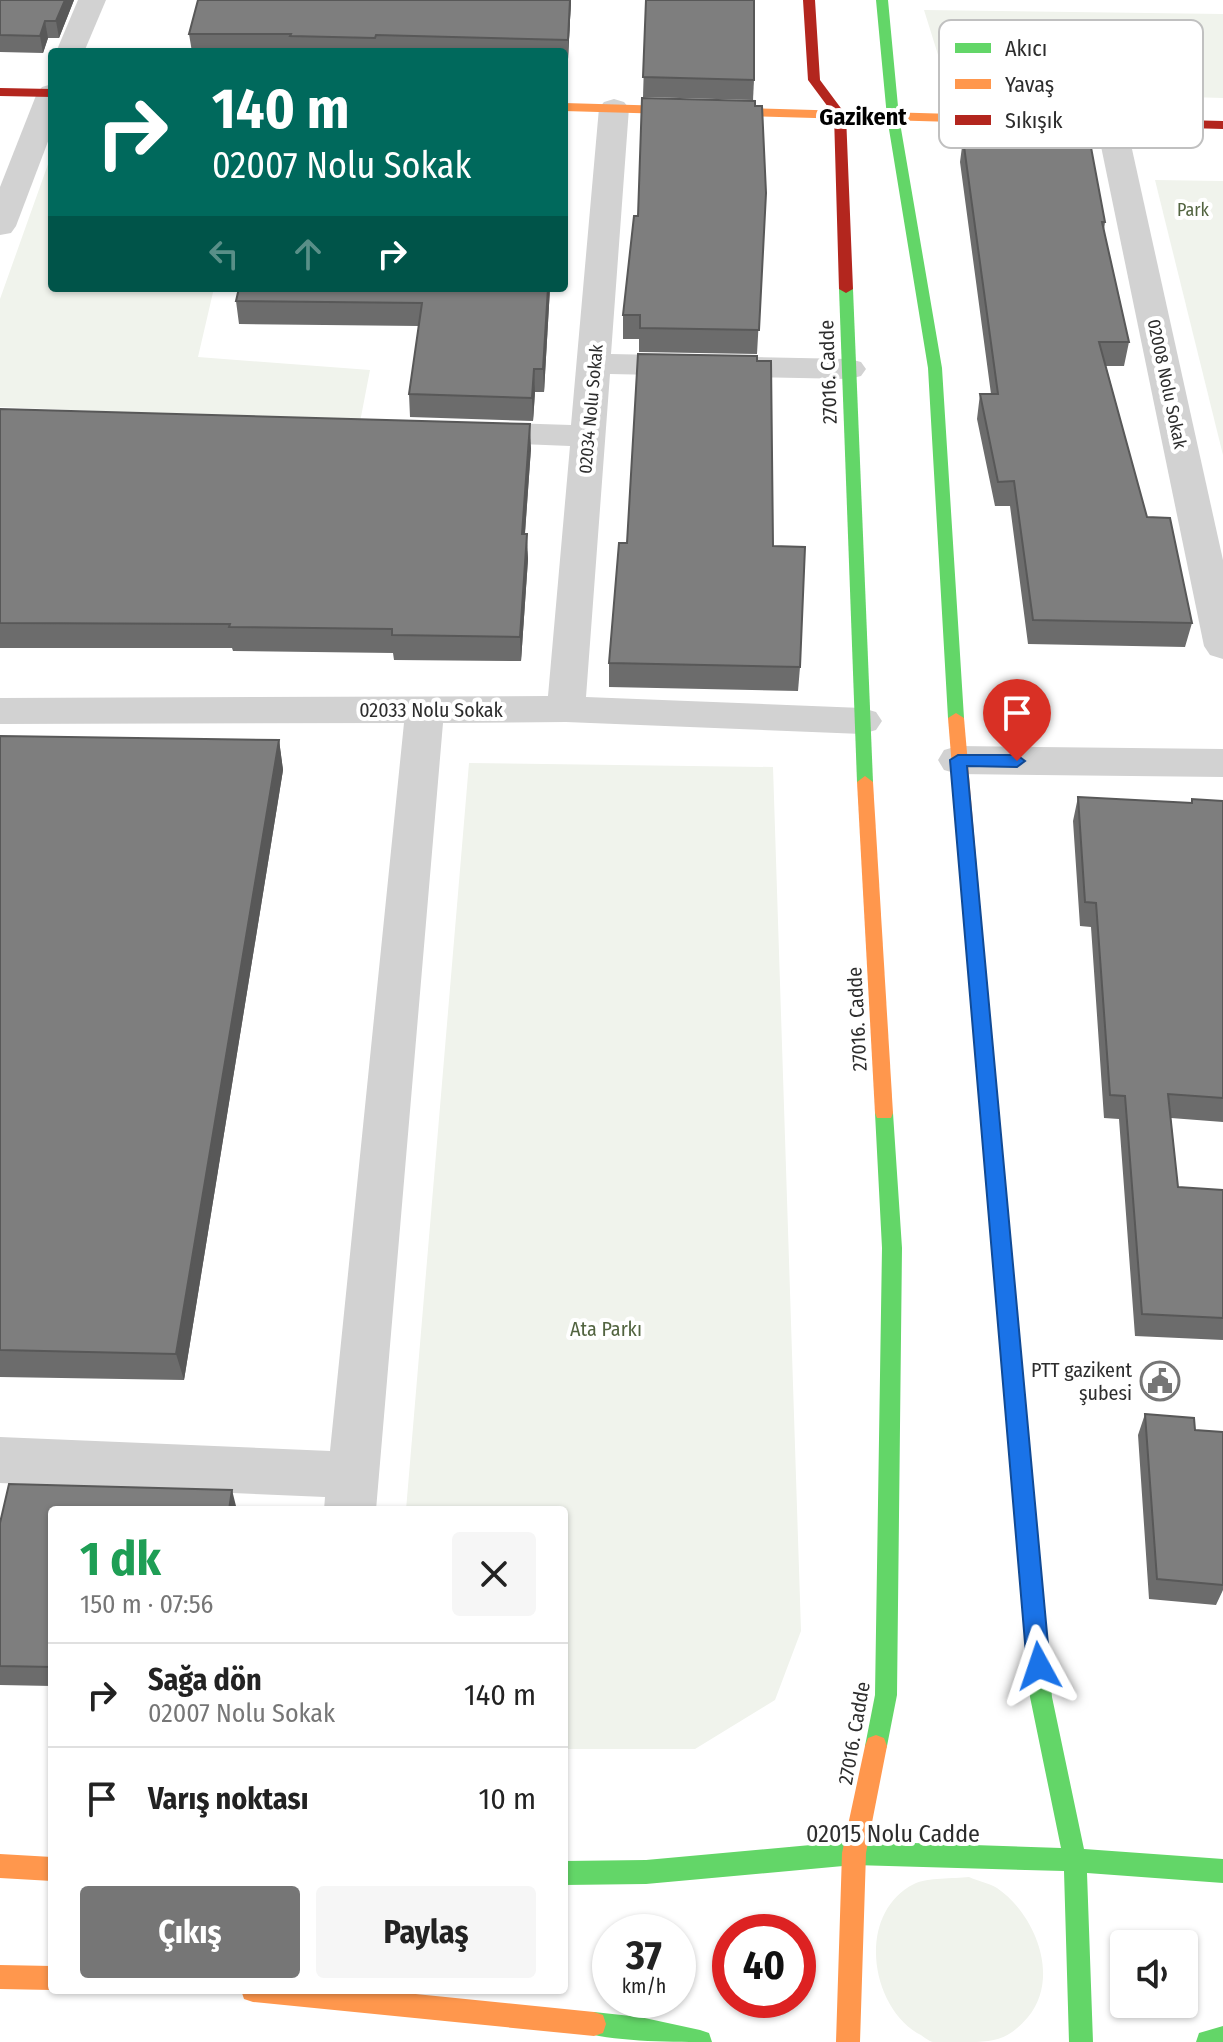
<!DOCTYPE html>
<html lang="tr">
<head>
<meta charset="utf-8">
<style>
  :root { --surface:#fff; --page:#f6f6f6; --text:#222; --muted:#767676; --line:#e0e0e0; --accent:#767676 }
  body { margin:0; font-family:"Fira Sans Condensed",sans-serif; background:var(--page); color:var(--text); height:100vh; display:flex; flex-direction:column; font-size:30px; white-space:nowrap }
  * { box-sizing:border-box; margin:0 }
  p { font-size:26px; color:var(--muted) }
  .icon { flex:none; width:44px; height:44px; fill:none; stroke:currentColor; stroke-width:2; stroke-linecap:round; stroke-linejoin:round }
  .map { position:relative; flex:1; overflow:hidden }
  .details { position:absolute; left:48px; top:1506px; width:520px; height:488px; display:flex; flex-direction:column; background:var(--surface); border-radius:8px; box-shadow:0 2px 6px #0004 }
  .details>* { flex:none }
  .guide { position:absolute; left:48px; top:48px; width:520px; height:244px; border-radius:8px; box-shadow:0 2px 6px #0004; background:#00695c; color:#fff; overflow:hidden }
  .fabs { position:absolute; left:1110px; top:1930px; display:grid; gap:16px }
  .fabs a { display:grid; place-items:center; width:88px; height:88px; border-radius:8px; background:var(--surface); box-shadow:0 2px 6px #0004; font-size:40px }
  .speed { position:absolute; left:592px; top:1914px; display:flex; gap:16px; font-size:40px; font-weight:700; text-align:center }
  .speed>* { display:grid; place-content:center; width:104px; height:104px; border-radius:50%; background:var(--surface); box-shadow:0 2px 6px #0004; line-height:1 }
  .speed small { font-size:20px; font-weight:400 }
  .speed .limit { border:12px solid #d22; background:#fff; color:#111 }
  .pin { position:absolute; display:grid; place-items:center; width:68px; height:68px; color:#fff; margin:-82px -34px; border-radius:50% 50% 50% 0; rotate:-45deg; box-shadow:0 0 8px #0007 }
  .pin .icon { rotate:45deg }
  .me { position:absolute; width:88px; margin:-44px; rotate:355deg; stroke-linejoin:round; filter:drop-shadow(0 0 6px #0008) }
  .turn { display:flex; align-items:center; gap:28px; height:168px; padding:0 32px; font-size:36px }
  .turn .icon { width:104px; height:104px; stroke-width:2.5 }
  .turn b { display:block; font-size:56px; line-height:68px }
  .lanes { display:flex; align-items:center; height:76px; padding:0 32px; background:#0003; justify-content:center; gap:40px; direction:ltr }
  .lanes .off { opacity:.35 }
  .round { display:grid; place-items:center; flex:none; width:84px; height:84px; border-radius:8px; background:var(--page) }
  .head { display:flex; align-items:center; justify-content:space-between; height:136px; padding:0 32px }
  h1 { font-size:48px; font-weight:700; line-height:60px; color:#1e9e55 }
  .button { display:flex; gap:16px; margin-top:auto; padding:16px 32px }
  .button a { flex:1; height:92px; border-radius:8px; background:var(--accent); color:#fff; font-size:32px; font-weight:700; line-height:92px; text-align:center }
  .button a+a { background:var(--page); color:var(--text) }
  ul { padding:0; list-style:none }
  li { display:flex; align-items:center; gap:24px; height:104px; padding:0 32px; border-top:2px solid var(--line) }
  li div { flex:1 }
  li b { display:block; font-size:30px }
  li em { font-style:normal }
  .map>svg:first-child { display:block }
  .green { fill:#f0f3ec }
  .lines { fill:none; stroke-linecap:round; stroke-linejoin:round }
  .street { fill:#d2d2d2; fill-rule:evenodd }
  .fast { fill:#63d668; fill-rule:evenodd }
  .slow { fill:#ff974d; fill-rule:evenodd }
  .jam { fill:#b3261e; fill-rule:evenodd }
  .wall { fill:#6c6c6c }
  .shaded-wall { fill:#585858 }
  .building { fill:#7e7e7e; stroke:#585858; stroke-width:2 }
  .route { fill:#1a73e8; stroke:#114b97; stroke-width:2 }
  .labels { text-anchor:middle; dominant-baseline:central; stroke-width:8; stroke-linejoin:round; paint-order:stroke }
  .far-park-label { font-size:18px; fill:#526440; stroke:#fff }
  .far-street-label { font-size:18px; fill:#2d2d2d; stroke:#fff }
  .street-label { font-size:20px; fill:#2d2d2d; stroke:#fff }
  .park-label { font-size:20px; fill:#526440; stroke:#fff }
  .poi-label { font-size:20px; fill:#2d2d2d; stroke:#fff; text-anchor:end }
  .far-district-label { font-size:24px; font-weight:bold; fill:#000; stroke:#fff }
  .near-street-label { font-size:24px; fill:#2d2d2d; stroke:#fff }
  .key { fill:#fff; stroke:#c0c0c0; stroke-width:2 }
  .key-label { font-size:22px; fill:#2d2d2d }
</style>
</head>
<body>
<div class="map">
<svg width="1223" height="2042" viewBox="0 0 1223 2042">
  <rect width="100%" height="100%" fill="#fff"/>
  <!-- green -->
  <g class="green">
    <polygon points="924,10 1223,14 1223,98 949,90"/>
    <polygon points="52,153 52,288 214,288 198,357 370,370 360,422 0,407 0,299"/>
    <polygon points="1155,180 1223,181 1223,455"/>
    <polygon points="469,763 773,767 801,1631 775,1700 695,1749 564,1749 564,1510 406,1510"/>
    <path d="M 969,1877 C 978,1881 989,1883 997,1888 C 1035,1914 1061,1977 1028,2017 C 1010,2038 997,2042 970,2042 C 959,2042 944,2042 933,2042 C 928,2041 922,2035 917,2033 C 868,2002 858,1912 914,1884 C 928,1877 953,1879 969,1877 Z"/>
  </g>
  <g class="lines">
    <!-- street -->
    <g class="street">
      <polygon points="78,0 106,0 84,52 56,52"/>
      <polygon points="52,84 52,131 16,226 11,233 0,235 0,187 37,93 42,87"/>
      <polygon points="614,99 624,102 629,108 611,354 849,359 861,362 866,369 861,376 849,379 610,374 586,697 862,708 876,712 882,721 876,730 862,734 566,722 443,723 376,1510 324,1510 325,1497 0,1483 0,1437 330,1451 404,723 0,724 0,698 548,696 570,446 471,442 459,439 454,432 459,425 471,422 571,425 599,108 604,102"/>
      <polygon points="1111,113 1121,116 1126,122 1223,560 1223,659 1210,655 1204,646 1096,122 1101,116"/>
      <polygon points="958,746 1223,749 1223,777 958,774 944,770 938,760 944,750"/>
    </g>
    <!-- fast -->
    <g class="fast">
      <polygon points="876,0 888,0 899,117 942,368 964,718 956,723 948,718 928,368 887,117"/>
      <polygon points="846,285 853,289 873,782 865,788 857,782 839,289"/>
      <polygon points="884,1106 891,1108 893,1113 902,1248 897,1695 887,1746 884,1754 876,1757 868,1754 865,1746 875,1695 882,1248 875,1113 877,1108"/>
      <polygon points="1022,1469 1029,1471 1032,1478 1052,1697 1084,1849 1223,1859 1223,1883 1087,1873 1093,2042 1069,2042 1064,1871 854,1865 646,1884 564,1885 564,1861 646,1860 854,1841 1061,1848 1030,1697 1012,1478 1015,1471"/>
      <path d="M 594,2012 L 640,2017 L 700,2030 L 709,2033 L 712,2042 C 675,2042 620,2042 585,2033 L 582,2024 L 585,2015 Z"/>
      <polygon points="1223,2026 1223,2042 1196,2042 1199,2033"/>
    </g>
    <!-- slow -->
    <g class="slow">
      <polygon points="564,103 989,115 995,119 989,123 564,111"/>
      <polygon points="956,713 964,718 998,1112 996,1117 982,1117 980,1112 948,718"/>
      <polygon points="865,776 873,782 893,1113 891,1118 877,1118 875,1113 857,782"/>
      <polygon points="876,1735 884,1738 887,1746 866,1853 860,2042 836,2042 842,1853 865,1746 868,1738"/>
      <polygon points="0,1854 52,1857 52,1881 0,1878"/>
      <polygon points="0,1965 52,1966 52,1990 0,1989"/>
      <polygon points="241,1990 376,1990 594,2012 603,2015 606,2024 603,2033 594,2036 253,2002 244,1999"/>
    </g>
    <!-- jam -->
    <g class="jam">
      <polygon points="803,0 815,0 820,80 846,115 853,289 846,293 839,289 834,115 808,80"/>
      <polygon points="0,88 52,89 52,97 0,96"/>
      <polygon points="989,115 1223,121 1223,129 985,122 985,116"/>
      <polygon points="989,1105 996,1107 998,1112 1032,1478 1029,1485 1022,1487 1015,1485 1012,1478 980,1112 982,1107"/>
    </g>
  </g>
  <!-- wall -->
  <g class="wall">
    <polygon points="0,0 74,0 59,38 48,38 43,53 0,52"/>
    <polygon points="571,0 568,59 564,59 564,52 192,52 189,34"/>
    <polygon points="646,0 754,80 753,100 643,97"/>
    <polygon points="963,139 1105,222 1104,230 1129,342 1124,366 1106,366 1147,517 1192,623 1185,647 1028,644 1010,506 995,506 977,419 980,394 991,394 960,162"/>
    <polygon points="766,193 757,354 639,352 639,339 623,339 623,315 638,216"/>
    <polygon points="239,288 550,288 544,392 535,392 533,421 410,417 409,394 419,326 239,324 236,301"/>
    <polygon points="0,409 531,448 525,534 528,559 521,661 394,660 393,653 233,651 232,648 0,648"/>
    <polygon points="773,546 800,667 798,691 609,687 609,663"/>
    <polygon points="0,736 279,740 283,770 184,1380 0,1377"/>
    <polygon points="1078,797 1191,803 1192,799 1223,801 1223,1122 1171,1118 1178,1187 1223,1190 1223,1340 1135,1336 1119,1119 1104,1118 1091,927 1080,926 1073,821"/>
    <polygon points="1145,1414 1195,1430 1223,1432 1223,1590 1216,1605 1149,1599 1138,1435"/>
    <polygon points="52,1510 52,1686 0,1685 0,1523"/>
  </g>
  <!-- shaded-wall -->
  <g class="shaded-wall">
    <polygon points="65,0 74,0 59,38 56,21"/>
    <polygon points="570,0 571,0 568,59 568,40"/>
    <polygon points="45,21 48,38 43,53 40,36"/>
    <polygon points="548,288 550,288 544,392 543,369"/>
    <polygon points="534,369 535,392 533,421 532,398"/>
    <polygon points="530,424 531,448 523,559 522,534"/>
    <polygon points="527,534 528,559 521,661 520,637"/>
    <polygon points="279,740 283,770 184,1380 176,1354"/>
    <polygon points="232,1490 237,1510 229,1510"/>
  </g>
  <!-- building -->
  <g class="building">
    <polygon points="0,0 65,0 56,21 45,21 40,36 0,35"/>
    <polygon points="198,0 570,0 568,40 376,35 375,38 290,36 291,34 189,34"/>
    <polygon points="646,0 754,0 754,80 643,77"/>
    <polygon points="642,98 755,101 755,106 762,106 766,193 759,330 640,328 640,315 623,315 634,216 638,216"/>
    <polygon points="963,139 1090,142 1105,222 1102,222 1129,342 1099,342 1147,517 1170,518 1192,623 1033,620 1014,481 998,482 980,394 998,394"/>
    <polygon points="239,288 548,288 543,369 534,369 532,398 409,394 422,303 236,301"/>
    <polygon points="638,354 757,356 757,361 771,361 773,546 805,547 800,667 609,663 619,543 627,543"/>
    <polygon points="0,409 530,424 522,534 527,534 520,637 392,635 392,629 229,627 230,624 0,623"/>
    <polygon points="0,736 279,740 176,1354 0,1350"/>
    <polygon points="1078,797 1192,803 1192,799 1223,801 1223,1098 1168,1094 1178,1187 1223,1190 1223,1318 1142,1314 1125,1096 1110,1095 1096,903 1085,902"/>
    <polygon points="1145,1414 1194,1418 1195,1430 1223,1432 1223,1585 1157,1579"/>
    <polygon points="9,1484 232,1490 229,1510 52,1510 52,1667 0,1666 0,1523"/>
  </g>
  <!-- route -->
  <polygon class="route" points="958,755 1017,755 1025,761 1017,767 967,766 1050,1666 1047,1674 1039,1677 1031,1674 1027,1666 950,760"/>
  <!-- icons -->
  <defs>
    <symbol id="civic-ring" viewBox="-11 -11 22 22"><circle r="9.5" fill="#fff" stroke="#767676" stroke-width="1.5"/><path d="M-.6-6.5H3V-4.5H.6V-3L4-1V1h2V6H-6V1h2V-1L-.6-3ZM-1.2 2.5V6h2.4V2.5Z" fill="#767676"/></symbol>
  </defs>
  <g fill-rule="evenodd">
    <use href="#civic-ring" x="1138" y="1359" width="44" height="44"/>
  </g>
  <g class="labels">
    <!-- far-park labels -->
    <g class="far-park-label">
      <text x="1193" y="210">Park</text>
    </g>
    <!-- far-street labels -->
    <g class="far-street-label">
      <text transform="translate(1167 384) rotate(78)">02008 Nolu Sokak</text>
      <text transform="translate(591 409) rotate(-85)">02034 Nolu Sokak</text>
    </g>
    <!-- street labels -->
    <g class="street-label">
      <text transform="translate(828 372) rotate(-92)">27016. Cadde</text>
      <text x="431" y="710">02033 Nolu Sokak</text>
      <text transform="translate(857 1019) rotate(-93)">27016. Cadde</text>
      <text transform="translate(854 1733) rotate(-80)">27016. Cadde</text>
    </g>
    <!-- park labels -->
    <g class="park-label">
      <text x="606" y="1329">Ata Parkı</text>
    </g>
    <!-- poi labels -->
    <g class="poi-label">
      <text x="1132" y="1370">PTT gazikent<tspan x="1132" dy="23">şubesi</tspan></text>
    </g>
    <!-- far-district labels -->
    <g class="far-district-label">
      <text x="863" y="117">Gazikent</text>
    </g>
    <!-- near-street labels -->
    <g class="near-street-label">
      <text x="893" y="1834">02015 Nolu Cadde</text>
    </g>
  </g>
  <!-- legend -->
  <rect x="939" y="20" width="264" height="128" rx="12" class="key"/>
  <rect x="955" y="43" width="36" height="10" fill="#63d668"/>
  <rect x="955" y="79" width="36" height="10" fill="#ff974d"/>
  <rect x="955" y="115" width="36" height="10" fill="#b3261e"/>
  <g class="key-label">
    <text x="1005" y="56">Akıcı</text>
    <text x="1005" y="92">Yavaş</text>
    <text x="1005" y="128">Sıkışık</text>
  </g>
</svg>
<div class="fabs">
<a><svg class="icon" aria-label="sound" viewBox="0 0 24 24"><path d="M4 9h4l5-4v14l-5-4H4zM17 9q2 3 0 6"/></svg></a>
</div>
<div class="speed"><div>37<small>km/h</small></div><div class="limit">40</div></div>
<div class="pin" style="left:1017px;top:761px;background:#d93025"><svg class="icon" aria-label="arrive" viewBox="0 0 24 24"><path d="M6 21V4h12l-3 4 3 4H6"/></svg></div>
<svg class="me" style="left:1039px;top:1666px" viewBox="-20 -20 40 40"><path d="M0-17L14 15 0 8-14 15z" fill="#1a73e8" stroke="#fff" stroke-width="4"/></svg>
<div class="guide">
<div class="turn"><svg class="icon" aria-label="right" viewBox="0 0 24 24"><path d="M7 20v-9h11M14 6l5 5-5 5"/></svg><div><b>140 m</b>02007 Nolu Sokak</div></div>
<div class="lanes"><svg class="icon off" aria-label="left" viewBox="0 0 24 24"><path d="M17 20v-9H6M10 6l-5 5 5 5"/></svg><svg class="icon off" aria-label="ahead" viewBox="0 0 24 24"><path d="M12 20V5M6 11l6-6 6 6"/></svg><svg class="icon" aria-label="right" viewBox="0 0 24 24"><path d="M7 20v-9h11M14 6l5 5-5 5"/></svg></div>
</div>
<section class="details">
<div class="head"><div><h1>1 dk</h1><p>150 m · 07:56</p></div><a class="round"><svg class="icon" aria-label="close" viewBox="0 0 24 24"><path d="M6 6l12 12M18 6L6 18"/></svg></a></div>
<ul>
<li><svg class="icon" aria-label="right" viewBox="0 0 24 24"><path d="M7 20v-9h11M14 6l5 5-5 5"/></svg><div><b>Sağa dön</b><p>02007 Nolu Sokak</p></div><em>140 m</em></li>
<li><svg class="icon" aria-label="arrive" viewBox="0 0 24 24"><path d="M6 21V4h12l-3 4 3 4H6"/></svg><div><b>Varış noktası</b></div><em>10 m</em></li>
</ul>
<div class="button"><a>Çıkış</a><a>Paylaş</a></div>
</section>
</div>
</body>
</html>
